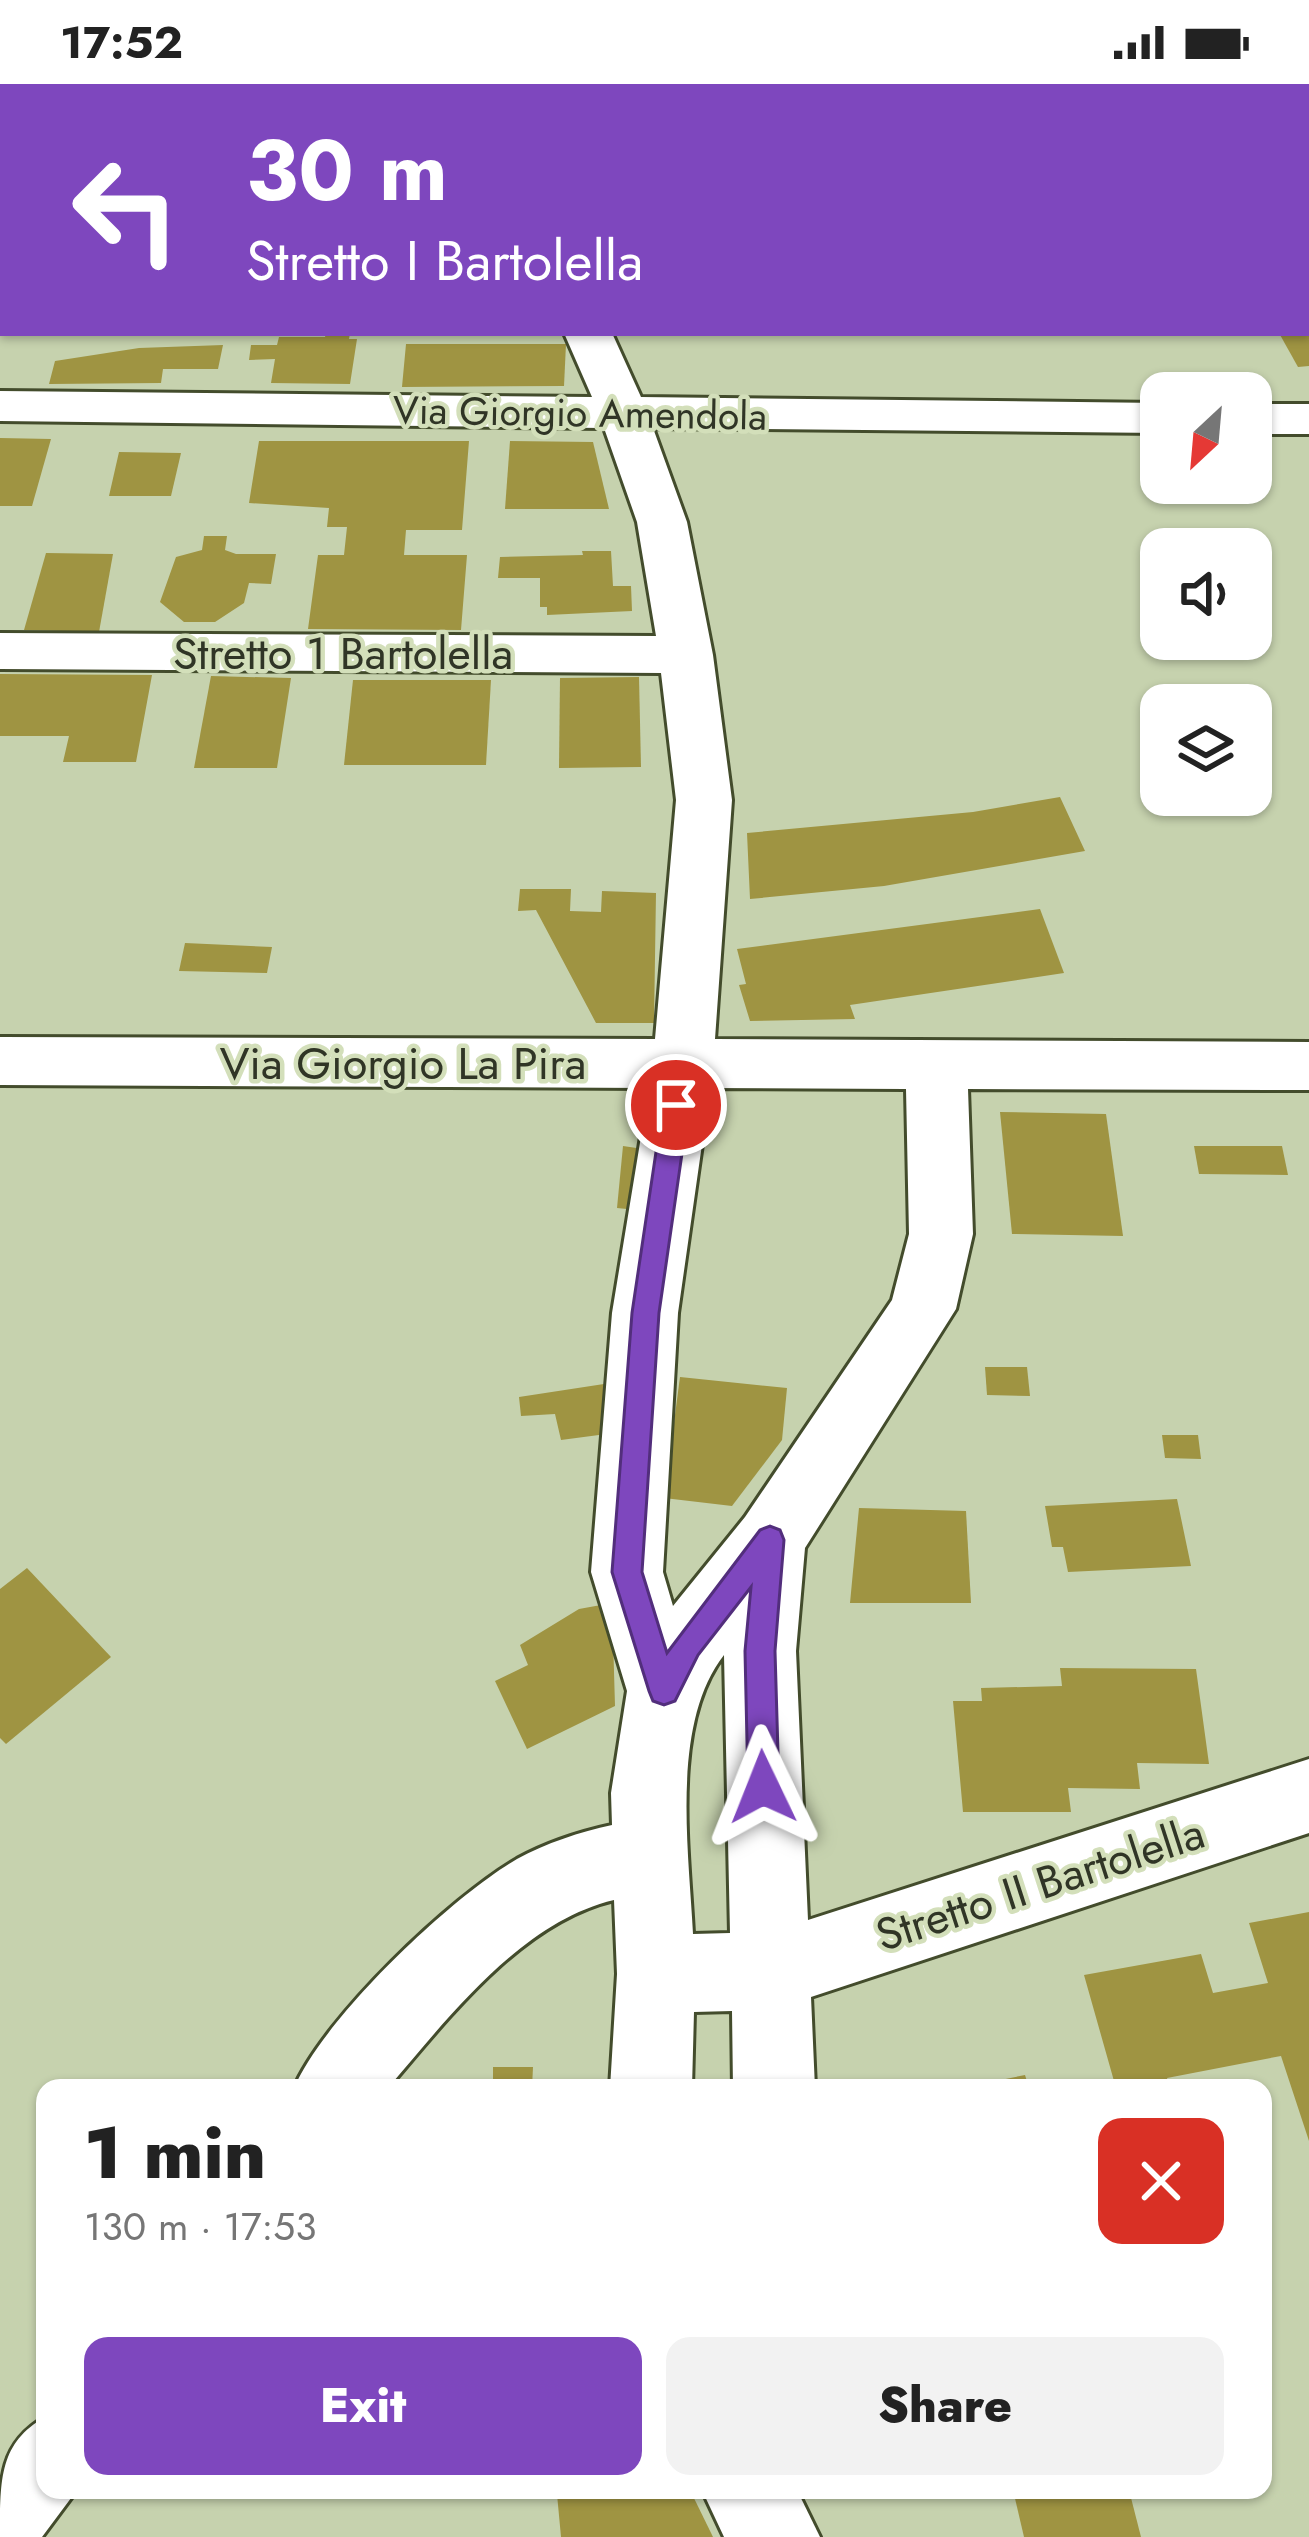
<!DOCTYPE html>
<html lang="en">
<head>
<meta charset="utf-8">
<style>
  :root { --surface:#fff; --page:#f2f2f2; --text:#222; --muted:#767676; --accent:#7e47be }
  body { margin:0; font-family:Jost,sans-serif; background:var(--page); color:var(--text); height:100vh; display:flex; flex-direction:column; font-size:45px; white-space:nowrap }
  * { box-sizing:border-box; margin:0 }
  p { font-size:39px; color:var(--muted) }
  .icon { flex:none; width:66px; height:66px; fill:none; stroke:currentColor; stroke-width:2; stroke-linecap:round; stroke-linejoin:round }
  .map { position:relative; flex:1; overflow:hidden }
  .details { position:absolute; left:36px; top:1995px; width:1236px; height:420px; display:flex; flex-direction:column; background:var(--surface); border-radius:24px; box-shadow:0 3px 9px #0004 }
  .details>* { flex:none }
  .hud { position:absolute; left:0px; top:0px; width:1311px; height:252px; box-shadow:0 3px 9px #0004; background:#7e47be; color:#fff; overflow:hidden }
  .needle { width:78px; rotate:206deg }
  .buttons { position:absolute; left:1140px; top:288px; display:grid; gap:24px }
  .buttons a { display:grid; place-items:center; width:132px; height:132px; border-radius:24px; background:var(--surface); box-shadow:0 3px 9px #0004; font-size:60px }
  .pin { position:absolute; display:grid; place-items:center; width:102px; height:102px; color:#fff; margin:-51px; border:6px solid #fff; border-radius:50%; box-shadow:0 3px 12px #0007 }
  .me { position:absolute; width:132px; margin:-66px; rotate:358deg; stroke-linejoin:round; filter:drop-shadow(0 0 9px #0008) }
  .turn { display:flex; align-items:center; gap:42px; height:252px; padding:0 48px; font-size:54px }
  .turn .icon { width:156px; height:156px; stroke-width:2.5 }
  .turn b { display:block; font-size:84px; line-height:102px }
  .round { display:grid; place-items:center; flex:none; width:126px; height:126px; border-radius:24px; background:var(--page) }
  .head { display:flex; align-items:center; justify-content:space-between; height:204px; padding:0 48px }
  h1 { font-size:72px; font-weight:800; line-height:90px }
  .cta { display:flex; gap:24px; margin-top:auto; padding:24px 48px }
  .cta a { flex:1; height:138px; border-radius:24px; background:var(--accent); color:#fff; font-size:48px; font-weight:800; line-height:138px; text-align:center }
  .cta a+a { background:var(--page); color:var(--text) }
  .status { display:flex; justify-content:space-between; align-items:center; height:84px; padding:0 60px; background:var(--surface); direction:ltr }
  .status svg { height:33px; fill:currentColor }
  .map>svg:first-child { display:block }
  .building { fill:#9f9442 }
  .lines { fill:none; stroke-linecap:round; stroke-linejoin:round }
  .minor-casing { stroke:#434c2c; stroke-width:6 }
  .minor { fill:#fff; fill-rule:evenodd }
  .route { fill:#7e47be; stroke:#522e7c; stroke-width:3 }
  .labels { text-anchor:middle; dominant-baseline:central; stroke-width:9; stroke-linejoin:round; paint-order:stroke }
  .far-street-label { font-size:39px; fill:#303526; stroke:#d3dfba }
  .street-label { font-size:45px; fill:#303526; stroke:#d3dfba }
</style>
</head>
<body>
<div class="status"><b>17:52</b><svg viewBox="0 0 49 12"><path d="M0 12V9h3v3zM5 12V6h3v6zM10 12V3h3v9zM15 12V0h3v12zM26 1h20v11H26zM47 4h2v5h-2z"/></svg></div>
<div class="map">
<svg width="1309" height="2453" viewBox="0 0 1309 2453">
  <rect width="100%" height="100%" fill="#c6d2ae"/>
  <!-- building -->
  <g class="building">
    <polygon points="326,249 350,249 349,255 357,255 350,300 271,299 275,275 249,276 251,261 277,261 279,253 325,253"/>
    <polygon points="1279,249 1309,249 1309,282 1298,283"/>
    <polygon points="406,260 566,260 564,302 402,303"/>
    <polygon points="223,261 218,285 163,285 161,299 49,300 55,277 139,264"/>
    <polygon points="0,354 51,355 32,422 0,422"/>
    <polygon points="259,357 469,357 462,446 406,446 404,471 467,471 461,546 308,545 318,471 344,471 347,443 327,443 329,424 249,419"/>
    <polygon points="510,357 593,358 609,425 505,425"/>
    <polygon points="119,368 181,369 171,412 109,412"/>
    <polygon points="204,452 227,452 225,466 236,470 276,470 271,500 249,499 244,519 215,538 184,538 160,518 176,473 202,466"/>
    <polygon points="582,467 611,467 613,502 631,502 632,527 547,531 547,523 540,523 540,494 498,494 500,473 583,471"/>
    <polygon points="46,469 113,470 99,548 24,546"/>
    <polygon points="0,590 152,591 136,678 63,678 69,652 0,652"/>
    <polygon points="211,592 291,594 277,684 194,684"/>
    <polygon points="639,593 641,683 559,684 560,594"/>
    <polygon points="353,596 491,596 486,681 344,681"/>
    <polygon points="1060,713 1085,767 884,802 750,815 747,749 973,728"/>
    <polygon points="520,805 571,805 570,827 601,828 602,807 656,809 654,939 596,939 536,826 518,827"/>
    <polygon points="1040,825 1064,889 850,921 855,935 750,937 739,901 746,900 737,865"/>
    <polygon points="185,859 272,863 267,889 179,887"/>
    <polygon points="1000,1028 1106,1030 1123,1152 1012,1150"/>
    <polygon points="623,1062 657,1067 646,1127 617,1124"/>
    <polygon points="1194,1062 1282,1062 1288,1091 1199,1090"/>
    <polygon points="985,1283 1027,1283 1030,1312 987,1311"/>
    <polygon points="680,1293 787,1304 782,1356 732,1422 664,1414"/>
    <polygon points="617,1298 614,1349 561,1356 555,1330 521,1332 519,1313"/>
    <polygon points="1162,1351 1198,1351 1201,1375 1165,1374"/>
    <polygon points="1177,1415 1191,1482 1068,1488 1063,1463 1052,1463 1045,1422"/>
    <polygon points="859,1424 966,1427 971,1519 850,1519"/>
    <polygon points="27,1484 111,1573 6,1660 0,1654 0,1505"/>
    <polygon points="612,1519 615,1622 527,1665 495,1597 528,1581 520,1561 579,1525"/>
    <polygon points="1060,1584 1196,1585 1209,1680 1137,1679 1140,1705 1068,1704 1071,1728 963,1728 953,1617 982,1617 981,1604 1062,1602"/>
    <polygon points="1309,1828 1309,2057 1281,1972 1167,1994 1170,2004 1090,2004 1114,1997 1084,1891 1201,1870 1213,1909 1268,1899 1249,1839"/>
    <polygon points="493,1983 533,1983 532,2004 493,2004"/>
    <polygon points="1025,1991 1029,2004 972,2004 971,2002"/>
    <polygon points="690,2406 713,2453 561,2453 557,2410 572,2406"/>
    <polygon points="1013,2406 1129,2406 1141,2453 1024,2453"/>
  </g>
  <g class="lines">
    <defs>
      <g id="minor">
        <polygon points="455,0 497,0 499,3 457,3"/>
        <path d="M 564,249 L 612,249 L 641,313 L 1161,319 L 1161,349 L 653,344 L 687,438 L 713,571 L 732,716 L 715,955 L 1309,958 L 1309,1006 L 968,1005 L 973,1150 L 956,1225 L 805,1464 L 796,1567 L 808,1836 L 1309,1675 L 1309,1749 L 811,1913 L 815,2004 L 733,2004 L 732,1927 L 694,1928 L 692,2004 L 610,2004 L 617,1890 L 614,1816 C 521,1838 448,1934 388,2004 L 294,2004 C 324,1934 450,1814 517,1775 C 546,1759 580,1748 612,1741 L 611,1709 L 627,1607 L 591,1488 L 612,1229 L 649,1004 L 0,1001 L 0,953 L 655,955 L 676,716 L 661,589 L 0,585 L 0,549 L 656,552 L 637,438 L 604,344 L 0,337 L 0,307 L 592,313 ZM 710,1004 L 906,1005 L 909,1150 L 892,1216 L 745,1433 L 673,1522 L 663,1488 L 678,1229 ZM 724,1571 L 730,1849 L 693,1850 C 689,1767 670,1640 724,1571 Z"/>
        <rect x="1251" y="320" width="58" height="30"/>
        <path d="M 45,2333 L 45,2406 L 77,2406 L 42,2453 L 0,2453 C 0,2393 0,2359 45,2333 Z"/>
        <polygon points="702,2406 797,2406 820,2453 724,2453"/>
      </g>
    </defs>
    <!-- minor casing -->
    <use href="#minor" class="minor-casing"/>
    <!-- minor -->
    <use href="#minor" class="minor"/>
  </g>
  <!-- route -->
  <polygon class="route" points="676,1011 689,1021 659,1229 642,1488 667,1569 760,1446 770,1442 780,1446 784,1456 775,1567 779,1703 774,1714 763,1719 752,1714 748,1703 745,1567 751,1503 698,1571 675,1617 664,1621 653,1617 649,1607 612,1488 632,1229 663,1021"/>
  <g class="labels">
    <!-- far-street labels -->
    <g class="far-street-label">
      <text transform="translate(580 329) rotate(1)">Via Giorgio Amendola</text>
    </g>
    <!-- street labels -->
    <g class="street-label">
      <text x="343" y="569">Stretto 1 Bartolella</text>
      <text x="403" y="979">Via Giorgio La Pira</text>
      <text transform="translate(1040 1800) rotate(-18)">Stretto II Bartolella</text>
    </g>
  </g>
</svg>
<div class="buttons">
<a><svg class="needle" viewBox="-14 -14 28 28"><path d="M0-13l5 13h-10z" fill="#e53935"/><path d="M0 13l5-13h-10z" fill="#767676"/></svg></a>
<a><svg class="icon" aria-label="sound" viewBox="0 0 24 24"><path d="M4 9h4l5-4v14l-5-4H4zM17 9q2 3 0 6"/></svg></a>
<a><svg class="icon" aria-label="layers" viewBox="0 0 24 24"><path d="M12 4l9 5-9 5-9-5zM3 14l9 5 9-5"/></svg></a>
</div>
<div class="pin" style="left:676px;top:1021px;background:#d93025"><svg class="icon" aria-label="arrive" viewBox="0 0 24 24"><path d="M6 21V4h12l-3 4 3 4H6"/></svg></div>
<svg class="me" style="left:763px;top:1703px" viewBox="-20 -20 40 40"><path d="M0-17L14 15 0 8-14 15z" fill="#7e47be" stroke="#fff" stroke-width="4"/></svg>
<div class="hud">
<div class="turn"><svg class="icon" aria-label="left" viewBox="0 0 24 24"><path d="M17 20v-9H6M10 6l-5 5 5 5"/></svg><div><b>30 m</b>Stretto I Bartolella</div></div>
</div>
<section class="details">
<div class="head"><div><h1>1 min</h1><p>130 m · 17:53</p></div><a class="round" style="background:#d93025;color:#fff"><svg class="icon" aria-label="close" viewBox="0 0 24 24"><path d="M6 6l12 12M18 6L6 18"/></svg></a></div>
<div class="cta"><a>Exit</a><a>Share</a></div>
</section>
</div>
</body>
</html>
